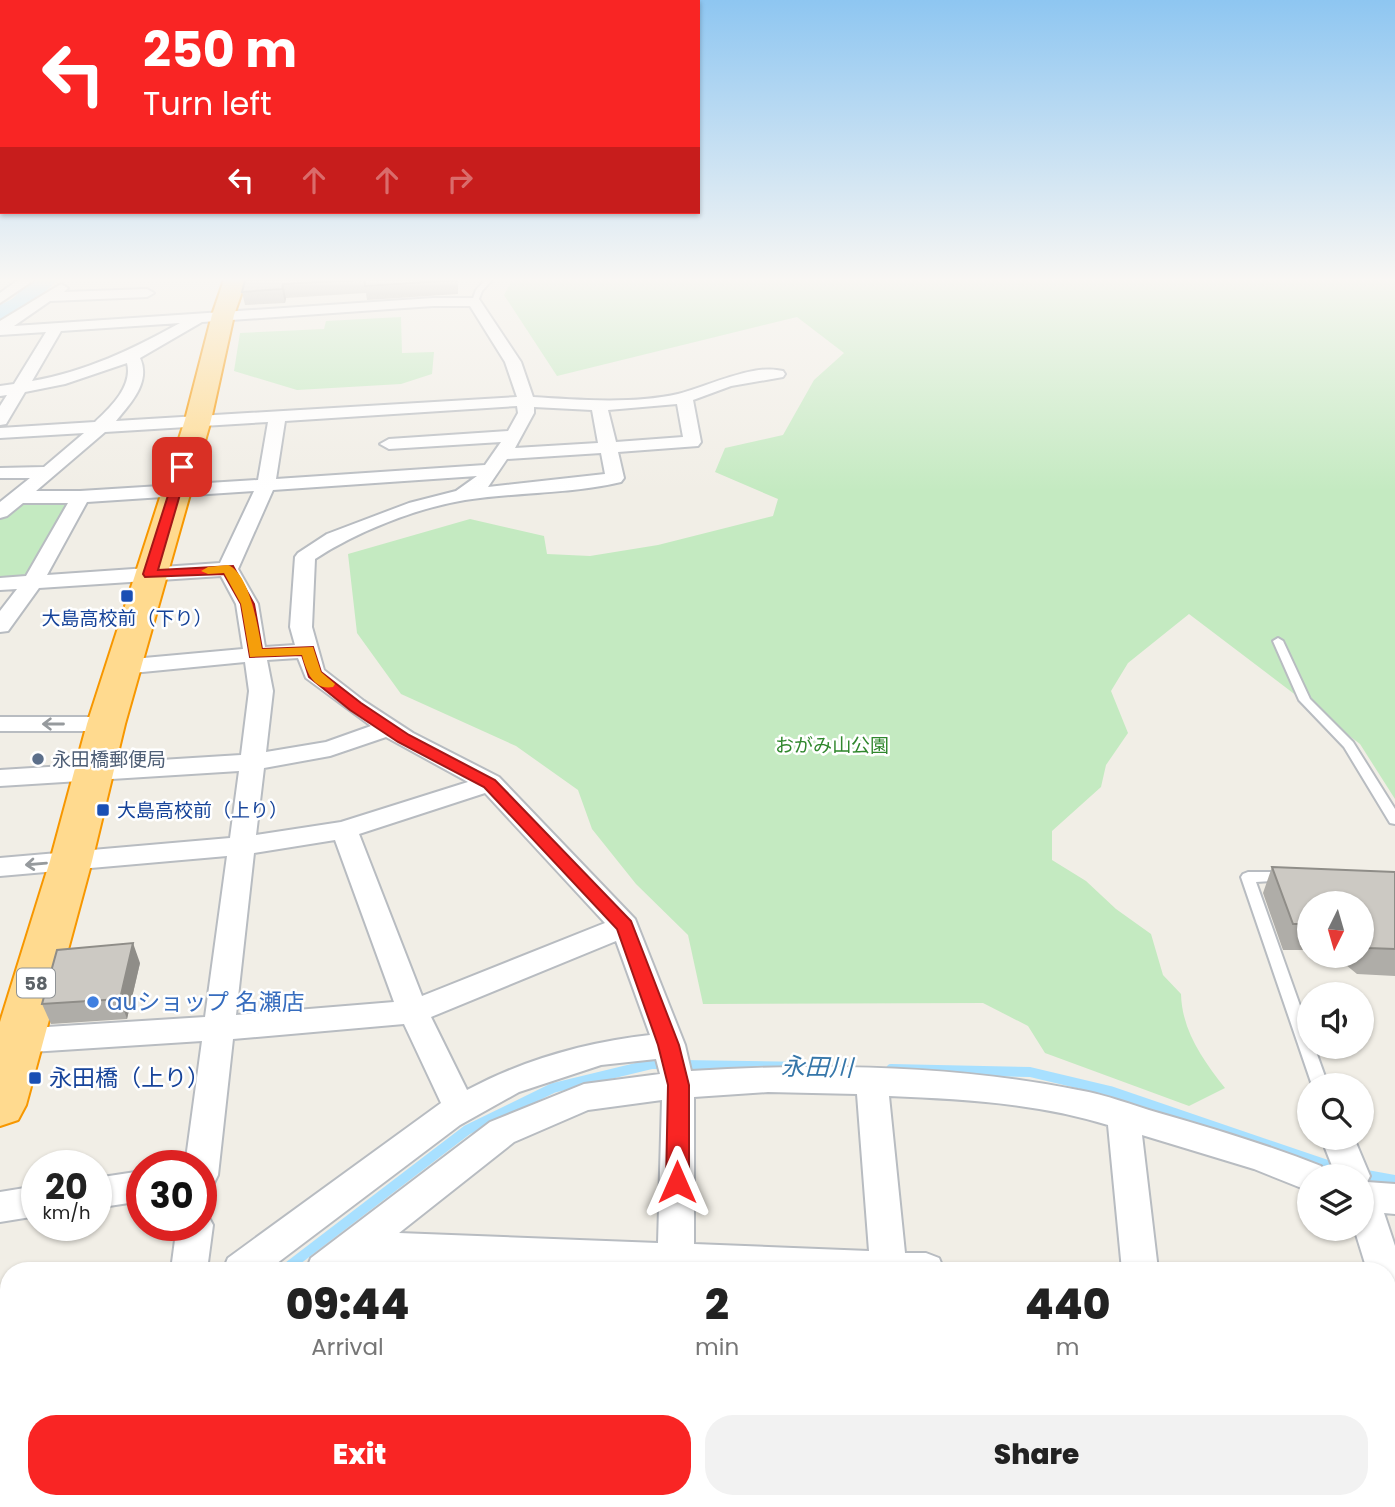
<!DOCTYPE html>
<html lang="en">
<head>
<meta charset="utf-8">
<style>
  :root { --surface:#fff; --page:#f2f2f2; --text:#222; --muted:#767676; --accent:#f92524 }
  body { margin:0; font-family:Poppins,"Noto Sans JP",sans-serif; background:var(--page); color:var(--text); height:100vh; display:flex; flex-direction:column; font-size:26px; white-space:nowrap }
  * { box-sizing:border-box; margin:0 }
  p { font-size:23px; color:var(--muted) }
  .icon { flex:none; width:38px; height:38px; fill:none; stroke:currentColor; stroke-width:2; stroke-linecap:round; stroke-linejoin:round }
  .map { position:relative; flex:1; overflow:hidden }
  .drawer { position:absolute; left:0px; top:1262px; width:1396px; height:247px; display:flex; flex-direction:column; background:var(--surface); border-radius:28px 28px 0 0; box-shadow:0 2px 5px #0004 }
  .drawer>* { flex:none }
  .hud { position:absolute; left:0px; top:0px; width:700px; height:214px; box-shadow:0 2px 5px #0004; background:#f92524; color:#fff; overflow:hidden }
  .needle { width:46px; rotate:185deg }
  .buttons { position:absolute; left:1297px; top:891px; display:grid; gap:14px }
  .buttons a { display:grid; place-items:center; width:77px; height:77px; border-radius:50%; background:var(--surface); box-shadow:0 2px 5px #0004; font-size:35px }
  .speed { position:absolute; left:21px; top:1150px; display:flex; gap:14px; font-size:35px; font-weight:700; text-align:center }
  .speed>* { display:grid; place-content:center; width:91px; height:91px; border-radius:50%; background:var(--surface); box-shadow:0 2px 5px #0004; line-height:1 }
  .speed small { font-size:18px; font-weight:400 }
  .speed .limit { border:10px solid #d22; background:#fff; color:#111 }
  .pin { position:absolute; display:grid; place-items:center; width:60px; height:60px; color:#fff; margin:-30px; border-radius:14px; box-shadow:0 4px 10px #0006 }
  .me { position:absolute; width:77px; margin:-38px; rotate:0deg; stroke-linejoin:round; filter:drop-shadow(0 0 5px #0008) }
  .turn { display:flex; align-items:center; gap:24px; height:147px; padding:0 28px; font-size:32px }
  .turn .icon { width:91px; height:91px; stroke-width:2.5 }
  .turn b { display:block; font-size:49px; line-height:60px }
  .lanes { display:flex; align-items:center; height:66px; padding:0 28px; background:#0003; justify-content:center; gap:35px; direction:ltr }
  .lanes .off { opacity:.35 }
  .eta { display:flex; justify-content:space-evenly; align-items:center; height:119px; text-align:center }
  .eta b { font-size:42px; font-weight:800; line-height:49px }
  .action { display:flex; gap:14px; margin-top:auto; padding:14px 28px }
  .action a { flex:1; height:80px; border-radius:28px; background:var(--accent); color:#fff; font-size:28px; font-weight:800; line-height:80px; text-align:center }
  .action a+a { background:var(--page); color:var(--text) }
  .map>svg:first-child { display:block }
  .green { fill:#c4eac1 }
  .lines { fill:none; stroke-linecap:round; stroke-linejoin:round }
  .stream-far1 { stroke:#a8e0ff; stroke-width:8 }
  .stream { stroke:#a8e0ff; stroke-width:10 }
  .river { fill:#a8e0ff; fill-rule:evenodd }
  .lane-casing { stroke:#b8bcc1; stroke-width:4 }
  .street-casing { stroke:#b8bcc1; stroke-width:4 }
  .primary-casing { stroke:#fec152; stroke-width:4 }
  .highway-casing { stroke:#f79700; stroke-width:4 }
  .lane { fill:#fff; fill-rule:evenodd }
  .street { fill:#fff; fill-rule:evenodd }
  .primary { fill:#ffecad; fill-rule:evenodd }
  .highway { fill:#ffda8f; fill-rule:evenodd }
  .wall { fill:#afada8 }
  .shaded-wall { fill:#8f8d88 }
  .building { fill:#ccc9c3; stroke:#8f8d88; stroke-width:2 }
  .oneway { stroke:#969a9d }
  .route { fill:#f92524; stroke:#a21817; stroke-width:2 }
  .slow { fill:#f59e0b }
  .transit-dot { fill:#1a4fb4; stroke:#fff; stroke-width:2.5 }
  .service-dot { fill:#5c6f8a; stroke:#fff; stroke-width:2.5 }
  .shop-dot { fill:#3f7fe0; stroke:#fff; stroke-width:2.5 }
  .labels { text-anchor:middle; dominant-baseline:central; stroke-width:5; stroke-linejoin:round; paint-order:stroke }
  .shield { fill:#fff; stroke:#8e9295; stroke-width:2 }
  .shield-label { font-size:18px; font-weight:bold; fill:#5d6368 }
  .transit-label { font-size:19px; fill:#164399; stroke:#fff }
  .park-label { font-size:19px; fill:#30872d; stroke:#fff }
  .service-label { font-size:19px; fill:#4e5e75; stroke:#fff; text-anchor:start }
  .near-shop-label { font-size:23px; fill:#366cbe; stroke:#fff; text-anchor:start }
  .near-transit-label { font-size:23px; fill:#164399; stroke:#fff; text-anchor:start }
  .near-water-label { font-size:24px; font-style:italic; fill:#3576a9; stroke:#fff }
</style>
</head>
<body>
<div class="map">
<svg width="1395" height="1507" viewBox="0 0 1395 1507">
  <rect width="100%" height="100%" fill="#f1eee6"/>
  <!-- green -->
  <g class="green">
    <path d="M 512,280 L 1395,280 L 1395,799 L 1360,744 L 1189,614 L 1128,663 L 1111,691 L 1128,733 L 1106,765 L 1101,787 L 1052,831 L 1052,860 L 1086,881 L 1116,909 L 1151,934 L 1163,975 L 1181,994 C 1182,1031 1203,1060 1225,1088 L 1189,1106 L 1045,1053 L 1028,1026 L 983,1003 L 703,1004 L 688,935 L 636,884 L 592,829 L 578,790 L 516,746 L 401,694 L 357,633 L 348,554 L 470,519 L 544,536 L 547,554 L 590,556 L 658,545 L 773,516 L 778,499 L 715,472 L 725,448 L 783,435 L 814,380 L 844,353 L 797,317 L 557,376 L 504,295 Z"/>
    <polygon points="401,317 402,353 434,352 432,374 401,384 297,390 234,371 240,333 324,329 326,321"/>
    <polygon points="76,499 30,579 0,581 0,513 15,500"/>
  </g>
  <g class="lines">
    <!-- stream-far1 -->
    <polyline class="stream-far1" points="649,1065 665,1064"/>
    <!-- stream -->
    <g class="stream">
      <polyline points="681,1065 812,1067"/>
      <polyline points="891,1069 1030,1072 1110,1091 1339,1169"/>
      <polyline points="1361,1174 1395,1180"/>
      <polyline points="284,1270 467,1130 553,1088 652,1064 665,1064"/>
      <polyline points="119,1507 122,1500"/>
    </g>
    <!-- river -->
    <polygon class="river" points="32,280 57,280 28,309 0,322 0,305 12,299"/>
    <defs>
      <g id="lane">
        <polygon points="485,280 492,280 482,291 477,304 471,304 476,290"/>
        <polygon points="1278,638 1283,641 1310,699 1353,742 1395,809 1395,824 1390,823 1344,747 1299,700 1273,641"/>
        <polygon points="1248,872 1283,872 1288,874 1290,877 1288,880 1256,882 1309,1031 1309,1046 1314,1046 1328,1085 1312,1085 1241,877 1243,874"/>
      </g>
      <g id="street">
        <polygon points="18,280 34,280 0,303 0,293"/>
        <path d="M 61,284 L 68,288 L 64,292 L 147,289 L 154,293 L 147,297 L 50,301 L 14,326 L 433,298 L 474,298 L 479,299 L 521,362 L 533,397 C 579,400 634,404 678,394 C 707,387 753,363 783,371 L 785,374 L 783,377 L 731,386 L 693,400 L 701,442 L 698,446 L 618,452 L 624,478 L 621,482 C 571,494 517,492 465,500 C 416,508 356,532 315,559 L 312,627 L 324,670 L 364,701 L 413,733 L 499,777 L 635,919 L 685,1045 L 691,1071 C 819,1063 952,1065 1078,1090 C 1107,1095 1132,1105 1159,1113 C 1214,1129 1268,1145 1321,1166 L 1326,1176 L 1309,1176 L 1309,1191 L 1254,1169 L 1142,1135 L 1158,1270 L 1122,1270 L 1108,1125 C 1037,1103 962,1099 889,1096 L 905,1253 L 926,1253 L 939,1258 L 944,1270 L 538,1270 L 360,1263 L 351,1270 L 306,1270 L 311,1258 L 490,1122 L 584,1084 L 660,1074 L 656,1059 L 601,1065 L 519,1092 L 460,1125 L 268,1270 L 223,1270 L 228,1258 L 441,1103 L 404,1024 L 233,1039 L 218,1175 L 213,1185 L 201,1190 L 201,1166 L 185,1166 L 202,1041 L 0,1054 L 0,1030 L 205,1017 L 227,856 L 0,876 L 0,858 L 230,838 L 239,771 L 0,786 L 0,770 L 241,755 L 249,691 L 245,662 L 122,674 L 114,672 L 111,667 L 114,662 L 122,660 L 243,649 L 236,604 L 221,576 L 39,588 L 8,631 L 0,632 L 0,611 L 17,589 L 0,590 L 0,578 L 26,576 L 68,503 L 23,503 L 7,516 L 0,518 L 0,502 L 30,478 L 0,478 L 0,468 L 44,467 L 84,433 L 0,438 L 0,428 L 95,422 C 111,407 133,386 127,363 L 65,384 L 25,392 L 6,424 L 0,425 L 0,406 L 7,395 L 0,396 L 0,386 L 14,384 L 46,332 L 0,335 L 0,321 ZM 433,306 L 470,306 L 505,362 L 517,397 L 116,421 C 131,403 151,382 140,358 L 202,322 ZM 180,323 C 133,349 85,372 32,381 L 61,331 ZM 677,404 L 683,437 L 616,442 L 608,410 ZM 517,406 L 518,413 L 508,431 L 389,439 L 380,444 L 389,449 L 501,442 L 485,465 L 276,479 L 285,421 ZM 534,407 L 592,410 L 598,443 L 515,448 L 534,413 ZM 268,422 L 258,480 L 80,491 L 36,491 L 105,432 ZM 601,453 L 605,474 L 488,487 L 507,459 ZM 477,476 L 456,491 L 409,503 L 327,534 L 298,553 L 295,557 L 290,627 L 295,645 L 265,647 L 258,604 L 238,569 L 273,490 ZM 254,491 L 220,563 L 47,575 L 87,502 ZM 298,658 L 306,678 L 371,726 L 326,742 L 266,752 L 273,691 L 267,660 ZM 386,737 L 468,782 L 341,822 L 256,835 L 264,768 L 330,756 ZM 485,793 L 605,923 L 422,996 L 359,834 ZM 335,840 L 394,1002 L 236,1015 L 254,853 ZM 616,941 L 650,1035 C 587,1042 523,1060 467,1090 L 431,1017 ZM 768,1092 L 857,1094 L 869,1251 L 694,1244 L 694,1097 ZM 662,1100 L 658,1243 L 399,1233 L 514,1142 L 588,1110 Z"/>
        <polygon points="0,717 106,717 114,719 118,724 114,729 106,731 0,731"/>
        <polygon points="1330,1138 1354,1138 1370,1176 1367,1182 1395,1184 1395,1214 1384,1213 1395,1246 1395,1317 1388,1314 1388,1270 1367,1270 1354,1228 1362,1228 1362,1176 1336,1176 1325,1148"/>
        <polygon points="142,1171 142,1201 96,1208 96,1178"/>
        <polygon points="37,1186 37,1216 0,1222 0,1192"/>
        <polygon points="201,1212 207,1214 213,1225 207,1270 171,1270 177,1225 201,1225"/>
        <polygon points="67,1500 109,1500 107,1507 65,1507"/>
        <polygon points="145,1500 187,1500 185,1507 143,1507"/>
        <polygon points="351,1500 393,1500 392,1507 350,1507"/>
        <rect x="650" y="1500" width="42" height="7"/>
        <polygon points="886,1500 928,1500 929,1507 887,1507"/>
        <polygon points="1152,1500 1194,1500 1195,1507 1153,1507"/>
      </g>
      <g id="primary">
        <polygon points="0,1421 9,1422 9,1486 0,1485"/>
        <polygon points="404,1500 550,1500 553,1507 407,1507"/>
      </g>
      <polygon id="highway" points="224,280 246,280 234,315 211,420 125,724 92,861 26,1105 18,1120 0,1126 0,1022 50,861 87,724 185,420 212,315"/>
    </defs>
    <!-- lane casing -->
    <use href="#lane" class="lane-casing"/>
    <!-- street casing -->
    <use href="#street" class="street-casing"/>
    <!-- primary casing -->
    <use href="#primary" class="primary-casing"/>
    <!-- highway casing -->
    <use href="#highway" class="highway-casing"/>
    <!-- lane -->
    <use href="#lane" class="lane"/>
    <!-- street -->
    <use href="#street" class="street"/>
    <!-- primary -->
    <use href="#primary" class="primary"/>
    <!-- highway -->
    <use href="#highway" class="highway"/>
  </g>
  <!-- wall -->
  <g class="wall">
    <polygon points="245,280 458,280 458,294 367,300 366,293 286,298 285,303 245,305 242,292"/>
    <polygon points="1272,867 1395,872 1395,976 1357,974 1335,956 1362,956 1362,903 1309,903 1309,950 1283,950 1263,893"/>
    <polygon points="140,963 127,1019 51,1024 42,1004"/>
  </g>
  <!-- shaded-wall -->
  <g class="shaded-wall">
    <polygon points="283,284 286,298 285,303 282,289"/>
    <polygon points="133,943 140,963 127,1019 120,999"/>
  </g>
  <!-- building -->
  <g class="building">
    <polygon points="245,280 355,280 283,284 282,289 242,292"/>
    <polygon points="365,280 457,280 365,286"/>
    <polygon points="1272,867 1395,872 1395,949 1368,948 1362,942 1362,903 1309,903 1309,924 1293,924"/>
    <polygon points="133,943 120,999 42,1004 57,950"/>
  </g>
  <!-- one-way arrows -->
  <defs><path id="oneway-shaft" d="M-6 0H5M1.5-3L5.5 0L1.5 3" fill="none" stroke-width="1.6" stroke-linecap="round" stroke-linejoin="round" transform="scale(1.75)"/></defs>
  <g class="oneway">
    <use href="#oneway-shaft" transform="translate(53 724) rotate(180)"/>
    <use href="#oneway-shaft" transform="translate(36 864) rotate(175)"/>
  </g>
  <!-- sky -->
  <linearGradient id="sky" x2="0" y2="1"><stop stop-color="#8ec6f1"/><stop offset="0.57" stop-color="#f9f7f4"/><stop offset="1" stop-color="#f9f7f4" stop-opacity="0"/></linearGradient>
  <rect width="1395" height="491" fill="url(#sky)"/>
  <!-- route -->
  <polygon class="route" points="178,464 188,467 158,570 233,566 254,604 262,649 313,647 321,672 361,703 409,735 495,780 631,921 679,1045 689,1085 689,1182 685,1189 677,1192 670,1189 666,1182 668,1085 658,1045 617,929 484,787 398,742 350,710 309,677 302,655 250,657 241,604 224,574 145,577 143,574"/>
  <!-- slow -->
  <path class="slow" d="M 228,565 C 250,574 258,628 262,649 L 313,647 L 321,672 L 335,684 L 333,687 C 313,691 306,670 302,655 L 250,657 L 241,604 L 224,573 L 208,574 L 201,571 L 208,567 Z"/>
  <!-- markers -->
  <g class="transit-dot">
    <rect x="120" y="589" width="14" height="14" rx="3.5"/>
    <rect x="96" y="803" width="14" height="14" rx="3.5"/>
    <rect x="28" y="1071" width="14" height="14" rx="3.5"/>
  </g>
  <circle class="service-dot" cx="38" cy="759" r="7"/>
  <circle class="shop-dot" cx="93" cy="1002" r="7"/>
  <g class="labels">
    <!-- shield labels -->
    <rect class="shield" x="17" y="968.5" width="38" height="29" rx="5"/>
    <g class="shield-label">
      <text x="36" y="983">58</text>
    </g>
    <!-- transit labels -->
    <g class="transit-label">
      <text x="127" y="618">大島高校前（下り）</text>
      <text x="117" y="810" text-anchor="start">大島高校前（上り）</text>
    </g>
    <!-- park labels -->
    <g class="park-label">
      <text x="832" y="745">おがみ山公園</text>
    </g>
    <!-- service labels -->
    <g class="service-label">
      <text x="52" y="759">永田橋郵便局</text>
    </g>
    <!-- near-shop labels -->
    <g class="near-shop-label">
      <text x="107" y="1002">auショップ 名瀬店</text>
    </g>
    <!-- near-transit labels -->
    <g class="near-transit-label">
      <text x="49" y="1078">永田橋（上り）</text>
    </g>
    <!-- near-water labels -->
    <g class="near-water-label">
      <text transform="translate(817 1067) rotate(1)">永田川</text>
    </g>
  </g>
</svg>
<div class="buttons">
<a><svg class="needle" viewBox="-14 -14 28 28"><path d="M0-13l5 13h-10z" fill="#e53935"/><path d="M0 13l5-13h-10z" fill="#767676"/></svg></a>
<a><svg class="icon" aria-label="sound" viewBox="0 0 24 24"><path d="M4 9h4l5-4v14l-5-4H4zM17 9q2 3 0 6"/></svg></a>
<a><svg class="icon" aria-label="search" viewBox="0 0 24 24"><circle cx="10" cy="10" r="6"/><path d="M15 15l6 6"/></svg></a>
<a><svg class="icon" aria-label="layers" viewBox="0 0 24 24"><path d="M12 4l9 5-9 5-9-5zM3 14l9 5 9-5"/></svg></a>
</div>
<div class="speed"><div>20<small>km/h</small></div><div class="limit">30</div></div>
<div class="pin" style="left:182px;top:467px;background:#d93025"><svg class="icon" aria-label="arrive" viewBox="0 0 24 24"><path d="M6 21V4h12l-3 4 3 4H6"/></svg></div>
<svg class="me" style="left:677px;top:1182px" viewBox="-20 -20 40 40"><path d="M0-17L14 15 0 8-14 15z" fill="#f92524" stroke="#fff" stroke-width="4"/></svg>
<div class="hud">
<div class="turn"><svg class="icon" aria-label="left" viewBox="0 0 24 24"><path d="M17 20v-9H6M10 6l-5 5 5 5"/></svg><div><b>250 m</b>Turn left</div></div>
<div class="lanes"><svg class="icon" aria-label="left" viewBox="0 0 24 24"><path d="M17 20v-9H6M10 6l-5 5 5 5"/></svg><svg class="icon off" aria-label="ahead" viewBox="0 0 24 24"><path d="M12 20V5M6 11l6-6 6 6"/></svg><svg class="icon off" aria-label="ahead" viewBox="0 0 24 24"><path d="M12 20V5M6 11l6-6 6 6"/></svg><svg class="icon off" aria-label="right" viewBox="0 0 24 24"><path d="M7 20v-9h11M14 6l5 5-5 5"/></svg></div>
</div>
<section class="drawer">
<div class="eta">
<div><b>09:44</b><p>Arrival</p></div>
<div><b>2</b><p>min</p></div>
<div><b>440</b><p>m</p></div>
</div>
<div class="action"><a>Exit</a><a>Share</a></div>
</section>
</div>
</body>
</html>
